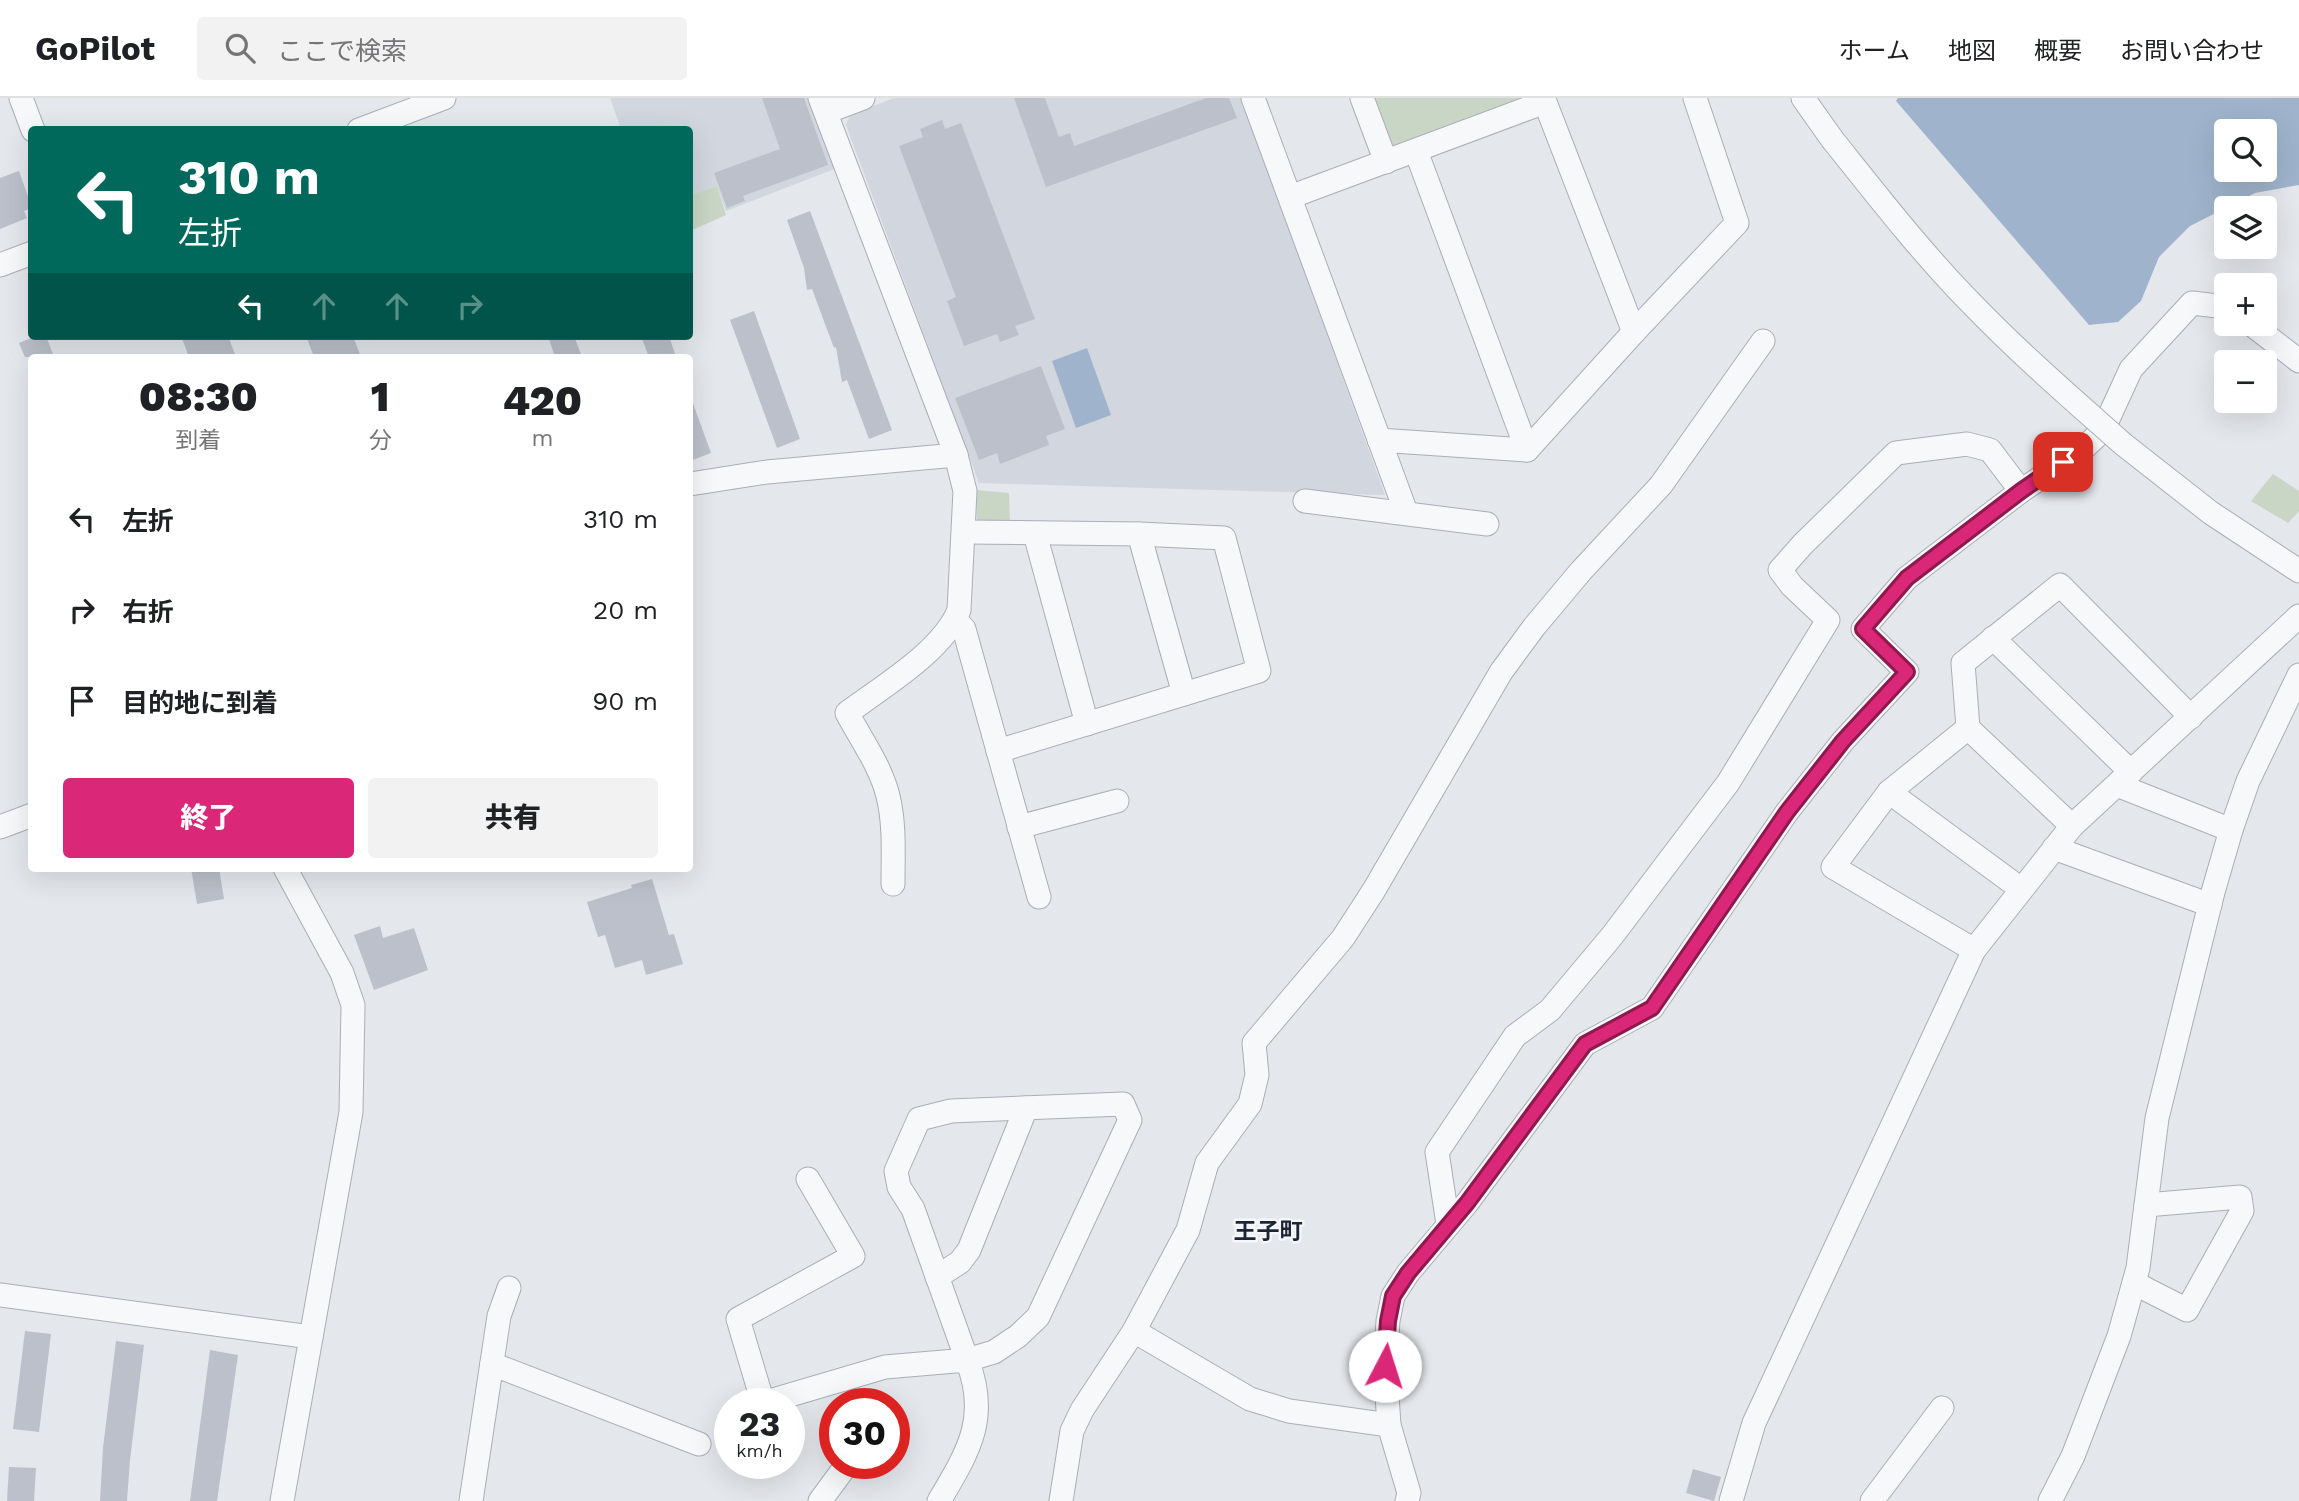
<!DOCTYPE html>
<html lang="ja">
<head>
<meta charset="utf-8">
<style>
  :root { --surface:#fff; --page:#f2f2f2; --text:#202124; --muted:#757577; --line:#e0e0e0; --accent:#db2777 }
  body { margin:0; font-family:"Work Sans","Noto Sans JP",sans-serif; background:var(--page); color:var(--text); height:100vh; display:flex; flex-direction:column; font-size:26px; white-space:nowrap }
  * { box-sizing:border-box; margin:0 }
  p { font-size:23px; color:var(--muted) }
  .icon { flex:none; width:38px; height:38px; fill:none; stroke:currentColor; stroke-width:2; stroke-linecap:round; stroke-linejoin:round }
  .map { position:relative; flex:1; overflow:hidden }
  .side { position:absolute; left:28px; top:256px; width:665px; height:518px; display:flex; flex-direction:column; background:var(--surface); border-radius:7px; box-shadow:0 7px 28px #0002 }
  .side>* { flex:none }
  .guide { position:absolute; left:28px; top:28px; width:665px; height:214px; border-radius:7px; box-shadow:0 7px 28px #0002; background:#00695c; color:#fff; overflow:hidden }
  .tools { position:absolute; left:2214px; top:21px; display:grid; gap:14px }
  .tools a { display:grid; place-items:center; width:63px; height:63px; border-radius:7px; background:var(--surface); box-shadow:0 7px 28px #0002; font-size:35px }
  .speed { position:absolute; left:714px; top:1290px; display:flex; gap:14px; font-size:35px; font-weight:700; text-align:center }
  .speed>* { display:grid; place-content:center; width:91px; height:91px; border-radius:50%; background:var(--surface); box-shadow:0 7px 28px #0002; line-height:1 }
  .speed small { font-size:18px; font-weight:400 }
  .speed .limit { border:10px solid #d22; background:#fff; color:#111 }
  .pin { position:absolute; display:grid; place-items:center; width:60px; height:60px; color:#fff; margin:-30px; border-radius:14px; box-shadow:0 4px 10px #0006 }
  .me { position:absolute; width:77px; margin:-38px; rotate:5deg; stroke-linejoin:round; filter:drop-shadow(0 0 5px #0008) }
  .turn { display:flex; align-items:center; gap:24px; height:147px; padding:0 35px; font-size:32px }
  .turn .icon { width:91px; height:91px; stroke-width:2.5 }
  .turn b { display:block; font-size:49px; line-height:60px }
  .lanes { display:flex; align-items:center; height:66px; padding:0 35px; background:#0003; justify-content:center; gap:35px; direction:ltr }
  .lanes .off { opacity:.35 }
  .eta { display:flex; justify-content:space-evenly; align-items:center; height:119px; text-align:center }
  .eta b { font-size:42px; font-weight:800; line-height:49px }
  .button { display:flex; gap:14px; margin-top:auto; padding:14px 35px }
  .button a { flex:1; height:80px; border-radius:7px; background:var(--accent); color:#fff; font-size:28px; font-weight:800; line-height:80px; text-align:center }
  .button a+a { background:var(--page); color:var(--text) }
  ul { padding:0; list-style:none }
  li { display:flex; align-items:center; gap:21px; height:91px; padding:0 35px }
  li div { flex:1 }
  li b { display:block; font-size:26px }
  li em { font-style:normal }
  header { display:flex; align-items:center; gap:42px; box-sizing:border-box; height:98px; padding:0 35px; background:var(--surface); border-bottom:2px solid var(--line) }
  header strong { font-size:33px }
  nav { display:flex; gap:38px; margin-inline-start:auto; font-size:24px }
  .search { width:490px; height:63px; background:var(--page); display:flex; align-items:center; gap:18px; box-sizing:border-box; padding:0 24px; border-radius:7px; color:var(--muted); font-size:26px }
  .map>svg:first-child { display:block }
  .built { fill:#d2d6de }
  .green { fill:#c9d6c5 }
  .water { fill:#9fb4cc; fill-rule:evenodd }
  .building { fill:#bbc0ca }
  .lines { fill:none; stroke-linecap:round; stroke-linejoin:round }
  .minor-casing { stroke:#a9aeb7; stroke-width:25 }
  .minor { stroke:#f7f8fa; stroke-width:23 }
  .minor-bridge-casing { stroke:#a9aeb7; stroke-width:25; stroke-linecap:butt }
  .minor-bridge { stroke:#f7f8fa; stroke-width:23 }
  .route-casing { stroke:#8e194d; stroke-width:18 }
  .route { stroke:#db2777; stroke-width:12 }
  .labels { text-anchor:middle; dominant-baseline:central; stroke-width:5; stroke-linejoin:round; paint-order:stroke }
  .neighbourhood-label { font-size:23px; font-weight:bold; fill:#1d2536; stroke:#f4f6f9 }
</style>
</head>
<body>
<header>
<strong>GoPilot</strong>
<div class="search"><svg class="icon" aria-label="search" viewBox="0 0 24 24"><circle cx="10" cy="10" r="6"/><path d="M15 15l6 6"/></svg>ここで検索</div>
<nav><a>ホーム</a><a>地図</a><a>概要</a><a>お問い合わせ</a></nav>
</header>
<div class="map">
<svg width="2299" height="1403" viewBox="0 0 2299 1403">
  <rect width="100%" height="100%" fill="#e4e7ec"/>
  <!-- built -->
  <g class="built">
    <polygon points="610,0 810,0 837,70 726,113 717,88 690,97 690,32 621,31"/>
    <polygon points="894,0 1242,0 1385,397 979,385 846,27 850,17"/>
  </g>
  <!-- green -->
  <g class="green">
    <polygon points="1371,0 1527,0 1398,49 1388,45"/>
    <polygon points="717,88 726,117 690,133 690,97"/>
    <polygon points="2273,376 2299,393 2299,413 2288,425 2251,403"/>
    <polygon points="976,392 1009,395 1010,426 977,426"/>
  </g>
  <!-- water -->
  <g class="water">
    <path d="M 1898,0 L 2299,0 L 2299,87 L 2255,95 L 2190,128 L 2159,159 L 2141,203 L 2118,224 L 2089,227 L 1896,3 ZM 2226,33 L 2264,33 L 2264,72 L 2226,72 Z"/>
    <polygon points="1087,250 1111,317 1076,330 1052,263"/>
  </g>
  <!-- building -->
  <g class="building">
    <polygon points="762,0 804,0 828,67 743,98 745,103 727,110 714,75 780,51"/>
    <polygon points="1014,0 1045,0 1059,39 1070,35 1074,48 1206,0 1229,0 1237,20 1046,89"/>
    <polygon points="942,22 945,31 961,25 1035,221 1015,228 1019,237 1000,244 997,236 964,248 947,203 956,199 899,48 923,39 920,31"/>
    <polygon points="19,73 32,110 24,113 27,120 0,131 0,80"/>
    <polygon points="810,113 892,332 869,341 847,282 842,284 836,249 834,250 812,191 807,192 804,170 787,122"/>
    <polygon points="754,213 800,341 777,350 730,222"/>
    <polygon points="36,238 46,238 54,259 25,259 19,245"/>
    <polygon points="181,238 228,238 236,259 189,259"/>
    <polygon points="306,238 353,238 361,259 314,259"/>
    <polygon points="548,238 574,238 582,259 555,259"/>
    <polygon points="641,238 669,238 676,259 649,259"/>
    <polygon points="1041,268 1065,331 1046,338 1049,347 1000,366 997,355 979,362 955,300"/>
    <polygon points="691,300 711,355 690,363 690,301"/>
    <polygon points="191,770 219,770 224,801 197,806"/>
    <polygon points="652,781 669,837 674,836 683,866 646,877 642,862 615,870 605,837 598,839 587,804 632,790 631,787"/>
    <polygon points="380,828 383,840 414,830 428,872 374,892 354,837"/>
    <polygon points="25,1233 51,1236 39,1334 13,1331"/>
    <polygon points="116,1243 144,1247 130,1362 127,1403 100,1403 103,1350"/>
    <polygon points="210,1252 238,1257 217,1403 190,1403"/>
    <polygon points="9,1369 36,1370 34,1403 7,1403"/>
    <polygon points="1693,1371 1721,1379 1714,1403 1686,1395"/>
  </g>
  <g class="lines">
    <defs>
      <g id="minor">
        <polyline points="21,0 33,32"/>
        <path d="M 820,0 L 956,357 L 965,393 L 959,512 C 943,553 882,589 847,615 C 861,641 881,669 888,698 C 895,727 893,756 893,786"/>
        <polyline points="1253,0 1406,414"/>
        <polyline points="1362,0 1386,64"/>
        <polyline points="1803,0 1832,41"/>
        <polyline points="1545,4 1634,234"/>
        <polyline points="826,14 863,0"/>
        <polyline points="359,32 444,0"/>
        <polyline points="1416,53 1527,352"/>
        <polyline points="1290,99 1545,4 1543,0"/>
        <polyline points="0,167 32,155"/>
        <polyline points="2251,226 2299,263"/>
        <polyline points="1379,342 1527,352 1634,234 1737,125 1695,0"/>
        <polyline points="2123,346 2211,415 2299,473"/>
        <polyline points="690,386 767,374 956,357"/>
        <polyline points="1305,403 1487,426"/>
        <polyline points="965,434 1139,436 1224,440 1259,573 998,653"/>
        <polyline points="1035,436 1087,626"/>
        <polyline points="1139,436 1184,596"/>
        <polyline points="955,522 964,531 1039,799"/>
        <polyline points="1993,540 2131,674"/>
        <polyline points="1968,630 1889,694 1833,769 1974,852"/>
        <polyline points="2117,687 2231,732"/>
        <polyline points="1889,694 2021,791"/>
        <polyline points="2072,728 1968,630 1963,565 2060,487 2191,619"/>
        <polyline points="0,729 32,717"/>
        <polyline points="1019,729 1117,703"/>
        <polyline points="2054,750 2210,807"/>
        <path d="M 808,1081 L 853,1158 L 738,1221 L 763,1305 L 885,1269 L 967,1262 L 994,1254 L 1018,1238 L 1038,1219 L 1130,1022 L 1123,1006 L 951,1013 L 919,1021 L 896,1073 L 899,1089 L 913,1111 L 967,1262 C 990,1320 968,1354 939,1403"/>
        <polyline points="1448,1126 1437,1054 1515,938 1550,912 1612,838 1728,685 1828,522 1792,488 1780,472 1803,446 1896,355 1967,346 1990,352 2021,393"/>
        <polyline points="937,1179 960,1164 969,1152 1026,1010"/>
        <polyline points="2134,1185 2187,1212 2242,1113 2240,1099 2146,1107"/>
        <polyline points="0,1197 311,1239"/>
        <polyline points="1134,1233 1250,1301 1289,1313 1389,1327 1385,1268 1388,1223 1393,1198 1408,1175 1467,1105 1585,946 1652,910 1787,714 1843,643 1907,574 1863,531 1907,480 2021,393 2084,350 2103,332 2131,271 2192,205 2226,209"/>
        <polyline points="492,1266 699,1346"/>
        <polyline points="1389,1327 1409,1395 1407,1403"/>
        <polyline points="282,1403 351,1014 353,907 342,875 285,770"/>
        <polyline points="471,1403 499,1218 509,1190"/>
        <polyline points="820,1403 848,1365"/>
        <polyline points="1061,1403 1072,1333 1082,1312 1134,1233 1188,1132 1207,1065 1250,1006 1257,977 1254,945 1343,840 1374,792 1501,574 1534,529 1581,473 1661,387 1763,243"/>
        <polyline points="1731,1403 1754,1325 1974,852 2072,728 2299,518"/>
        <polyline points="1872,1403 1942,1310"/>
        <polyline points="2050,1403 2073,1358 2119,1238 2138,1170 2157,1020 2213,794 2231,732 2248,683 2299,577"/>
      </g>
    </defs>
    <!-- minor casing -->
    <use href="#minor" class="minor-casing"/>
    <!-- minor -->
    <use href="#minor" class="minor"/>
    <defs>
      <path id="minor-bridge" d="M 1832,41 C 1876,96 1920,153 1970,204 C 2018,254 2071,300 2123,346"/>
    </defs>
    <!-- minor-bridge casing -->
    <use href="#minor-bridge" class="minor-bridge-casing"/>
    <!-- minor-bridge -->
    <use href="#minor-bridge" class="minor-bridge"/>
  </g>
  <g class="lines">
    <defs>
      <polyline id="route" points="1385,1268 1388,1223 1393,1198 1408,1175 1467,1105 1585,946 1652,910 1787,714 1843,643 1907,574 1863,531 1907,480 2021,393 2063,364"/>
    </defs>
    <!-- route casing -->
    <use href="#route" class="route-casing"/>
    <!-- route -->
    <use href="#route" class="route"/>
  </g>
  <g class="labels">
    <!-- neighbourhood labels -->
    <g class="neighbourhood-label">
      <text x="1268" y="1133">王子町</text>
    </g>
  </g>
</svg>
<div class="tools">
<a><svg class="icon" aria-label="search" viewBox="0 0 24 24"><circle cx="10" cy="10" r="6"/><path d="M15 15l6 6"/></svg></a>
<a><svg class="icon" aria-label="layers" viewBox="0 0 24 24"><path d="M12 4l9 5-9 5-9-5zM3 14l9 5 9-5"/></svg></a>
<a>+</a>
<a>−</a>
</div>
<div class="speed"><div>23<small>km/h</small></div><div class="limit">30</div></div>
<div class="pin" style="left:2063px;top:364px;background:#d93025"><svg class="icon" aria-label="arrive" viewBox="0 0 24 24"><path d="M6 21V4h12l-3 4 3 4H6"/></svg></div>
<svg class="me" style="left:1385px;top:1268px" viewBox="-20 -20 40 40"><circle r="19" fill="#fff"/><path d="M0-13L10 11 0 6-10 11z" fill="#db2777"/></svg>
<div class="guide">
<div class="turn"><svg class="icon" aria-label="left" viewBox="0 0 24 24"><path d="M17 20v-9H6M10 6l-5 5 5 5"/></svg><div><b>310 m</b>左折</div></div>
<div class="lanes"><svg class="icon" aria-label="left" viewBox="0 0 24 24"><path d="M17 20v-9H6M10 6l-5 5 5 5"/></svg><svg class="icon off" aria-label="ahead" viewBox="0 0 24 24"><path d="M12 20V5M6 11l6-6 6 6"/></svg><svg class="icon off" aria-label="ahead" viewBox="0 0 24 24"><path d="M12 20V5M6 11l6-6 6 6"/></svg><svg class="icon off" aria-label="right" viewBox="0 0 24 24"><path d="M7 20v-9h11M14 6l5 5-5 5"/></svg></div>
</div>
<section class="side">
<div class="eta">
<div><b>08:30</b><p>到着</p></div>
<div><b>1</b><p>分</p></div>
<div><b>420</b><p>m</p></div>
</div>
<ul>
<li><svg class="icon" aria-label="left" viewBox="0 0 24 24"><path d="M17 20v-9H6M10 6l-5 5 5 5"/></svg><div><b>左折</b></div><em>310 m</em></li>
<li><svg class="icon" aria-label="right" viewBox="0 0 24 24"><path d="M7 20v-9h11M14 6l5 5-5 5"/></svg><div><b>右折</b></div><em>20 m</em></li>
<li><svg class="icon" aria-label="arrive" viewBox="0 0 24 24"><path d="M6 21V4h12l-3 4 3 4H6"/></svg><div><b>目的地に到着</b></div><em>90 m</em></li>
</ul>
<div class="button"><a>終了</a><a>共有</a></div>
</section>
</div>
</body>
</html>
